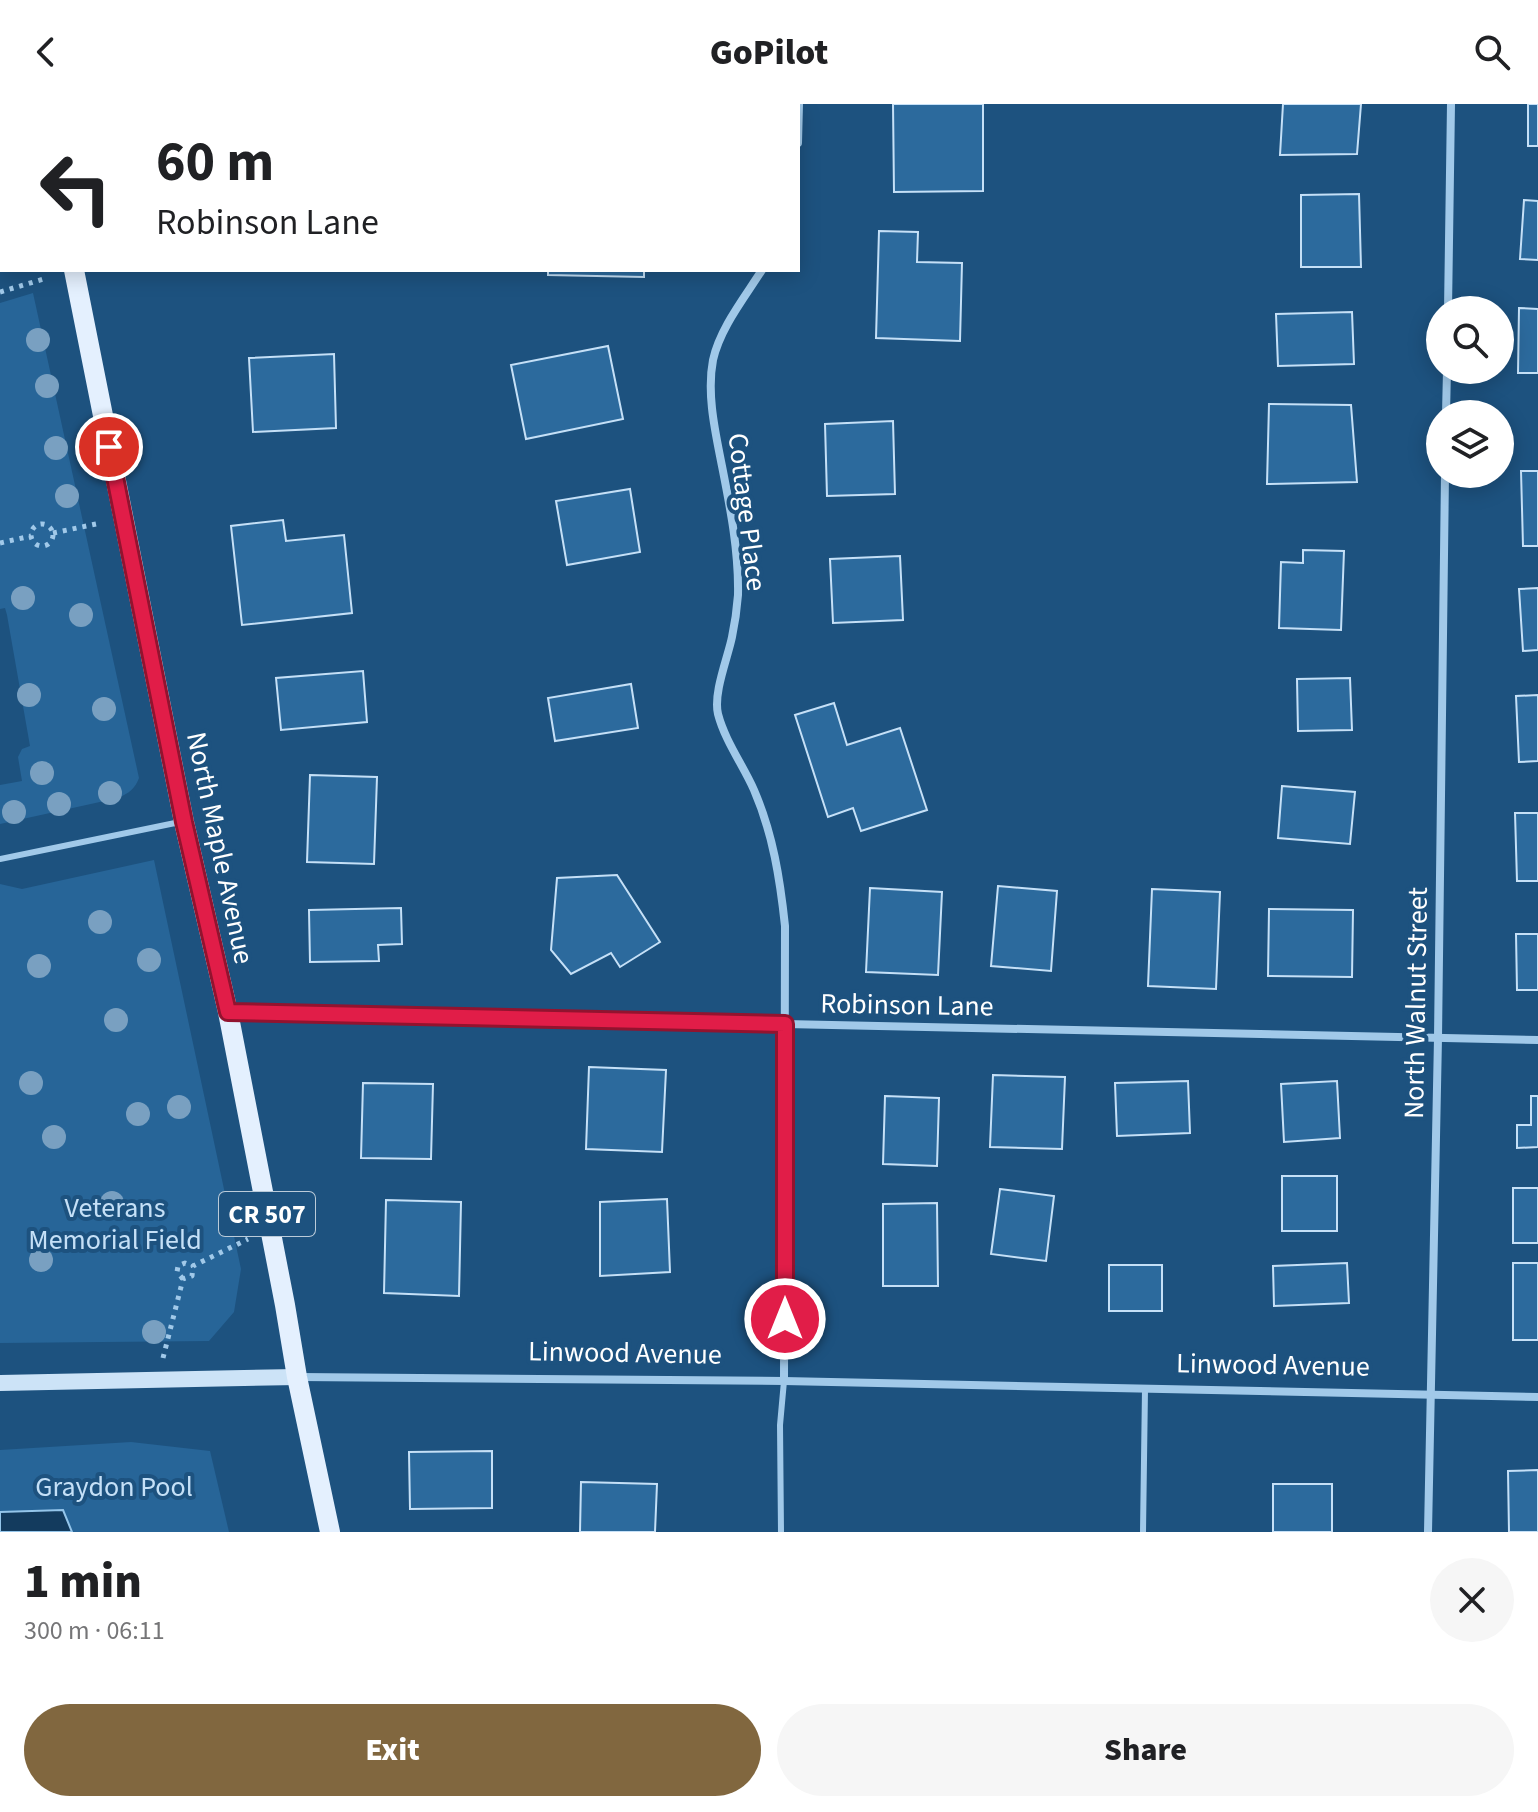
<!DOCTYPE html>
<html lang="en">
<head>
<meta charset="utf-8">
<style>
  :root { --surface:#fff; --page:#f6f6f6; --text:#202124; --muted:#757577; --accent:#81673f }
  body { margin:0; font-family:"Source Sans 3",sans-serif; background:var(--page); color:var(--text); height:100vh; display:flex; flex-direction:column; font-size:30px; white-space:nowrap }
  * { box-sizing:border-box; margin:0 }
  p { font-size:26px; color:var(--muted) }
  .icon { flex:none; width:44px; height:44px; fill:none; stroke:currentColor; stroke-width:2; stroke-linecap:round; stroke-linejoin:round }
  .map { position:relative; height:1428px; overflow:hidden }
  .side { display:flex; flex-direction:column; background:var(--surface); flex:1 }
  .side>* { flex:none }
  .top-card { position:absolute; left:0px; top:0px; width:800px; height:168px; box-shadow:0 4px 20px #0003; background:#fff; color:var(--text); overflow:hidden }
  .tools { position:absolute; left:1426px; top:192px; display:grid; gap:16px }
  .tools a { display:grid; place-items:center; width:88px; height:88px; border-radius:50%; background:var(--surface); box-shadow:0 4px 20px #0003; font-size:40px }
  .pin { position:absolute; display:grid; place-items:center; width:68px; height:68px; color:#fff; margin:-34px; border:4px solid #fff; border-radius:50%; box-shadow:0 2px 8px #0007 }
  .me { position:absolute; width:88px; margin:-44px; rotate:0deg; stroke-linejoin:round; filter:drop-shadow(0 0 6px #0008) }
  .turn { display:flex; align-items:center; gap:28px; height:168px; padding:0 24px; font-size:36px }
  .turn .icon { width:104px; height:104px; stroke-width:2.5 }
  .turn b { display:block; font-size:56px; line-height:68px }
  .round { display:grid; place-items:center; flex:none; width:84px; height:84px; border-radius:42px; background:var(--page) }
  .overview { display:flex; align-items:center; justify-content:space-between; height:136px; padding:0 24px }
  h1 { font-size:48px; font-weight:800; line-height:60px }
  .action { display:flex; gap:16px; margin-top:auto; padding:16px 24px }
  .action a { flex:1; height:92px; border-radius:48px; background:var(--accent); color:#fff; font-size:32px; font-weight:800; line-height:92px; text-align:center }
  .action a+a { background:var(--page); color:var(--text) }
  header { display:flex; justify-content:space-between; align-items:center; height:104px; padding:0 24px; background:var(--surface); font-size:36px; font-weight:800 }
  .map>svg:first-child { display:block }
  .green { fill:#276598 }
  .water { fill:#133b5e; stroke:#94c5ea; stroke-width:2 }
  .building { fill:#2c6a9d; stroke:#c5e0f7; stroke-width:2 }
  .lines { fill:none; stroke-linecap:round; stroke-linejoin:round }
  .path { stroke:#a1c9e9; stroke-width:5; stroke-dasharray:4 6; stroke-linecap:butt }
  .service { stroke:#a1c9e9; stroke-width:6 }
  .minor { stroke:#a1c9e9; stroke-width:8 }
  .secondary { stroke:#cce3f7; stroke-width:16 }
  .primary { stroke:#e4f0fe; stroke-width:20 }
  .tree { fill:#79a0c1 }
  .route-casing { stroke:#92132f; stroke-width:20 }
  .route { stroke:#e11d48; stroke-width:14 }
  .labels { text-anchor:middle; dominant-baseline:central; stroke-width:8; stroke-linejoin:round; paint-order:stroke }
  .shield { fill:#1d527f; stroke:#bbcbd9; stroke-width:2 }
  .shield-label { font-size:26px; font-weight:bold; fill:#fff }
  .street-label { font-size:28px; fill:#fff; stroke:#1d527f }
  .park-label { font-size:28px; fill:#c5e0f7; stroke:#1d527f }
</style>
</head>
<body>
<header><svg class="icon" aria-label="back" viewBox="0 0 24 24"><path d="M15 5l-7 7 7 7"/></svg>GoPilot<svg class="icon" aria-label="search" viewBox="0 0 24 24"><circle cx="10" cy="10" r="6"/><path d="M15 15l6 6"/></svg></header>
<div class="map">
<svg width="1538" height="1428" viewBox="0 0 1538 1428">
  <rect width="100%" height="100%" fill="#1d527f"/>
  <!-- green -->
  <g class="green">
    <path d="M 33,189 L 139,674 C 135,685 129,689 118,694 L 0,720 L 0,681 L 22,677 L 18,653 L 22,645 L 30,642 L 7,511 L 5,504 L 0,505 L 0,199 Z"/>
    <polygon points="154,756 241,1165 234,1208 209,1237 0,1239 0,780 22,785"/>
    <polygon points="131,1338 210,1347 229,1428 0,1428 0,1346"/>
  </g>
  <!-- water -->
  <polygon class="water" points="63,1406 72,1428 0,1428 0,1408"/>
  <!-- building -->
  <g class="building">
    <rect x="485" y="0" width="186" height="2"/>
    <polygon points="893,0 983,0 983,87 894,88"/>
    <polygon points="1283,0 1361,0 1357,50 1280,51"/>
    <rect x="1528" y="0" width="10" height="42"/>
    <polygon points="1359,90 1361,163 1301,163 1301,91"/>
    <polygon points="1524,96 1538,97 1538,156 1520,155"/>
    <polygon points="879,127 918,128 917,158 962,159 960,237 876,234"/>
    <polygon points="548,166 644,166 644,173 548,171"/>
    <polygon points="1519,204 1538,205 1538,269 1518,269"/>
    <polygon points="1352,208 1354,260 1278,262 1276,210"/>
    <polygon points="608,242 623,315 526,335 511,261"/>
    <polygon points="334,250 336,324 253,328 249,254"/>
    <polygon points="1269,300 1351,301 1357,378 1267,380"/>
    <polygon points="893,317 895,390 827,392 825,320"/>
    <polygon points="1521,367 1538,367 1538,442 1523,442"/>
    <polygon points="630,385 640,448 567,461 556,397"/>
    <polygon points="283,416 286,437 344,431 352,509 242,521 231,422"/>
    <polygon points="1303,446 1344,447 1341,526 1279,524 1281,458 1303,459"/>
    <polygon points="900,452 903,516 833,519 830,455"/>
    <polygon points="1538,484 1538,546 1523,547 1519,485"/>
    <polygon points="363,567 367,618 281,626 276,574"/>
    <polygon points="1350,574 1352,626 1298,627 1297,575"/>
    <polygon points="631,580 638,624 555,637 548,594"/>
    <polygon points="1538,591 1538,657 1519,658 1516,592"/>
    <polygon points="834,599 847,641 900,624 927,706 861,727 853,704 828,713 795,611"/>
    <polygon points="310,671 377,673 374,760 307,758"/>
    <polygon points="1282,682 1355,688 1350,740 1278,734"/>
    <polygon points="1515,709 1538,709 1538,777 1517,777"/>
    <polygon points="617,771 660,838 620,863 611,849 571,870 551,846 557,774"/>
    <polygon points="998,782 1057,787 1051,867 991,862"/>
    <polygon points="870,784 942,788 938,871 866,868"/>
    <polygon points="1152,785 1220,788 1216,885 1148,882"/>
    <polygon points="401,804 402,840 378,841 379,857 310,858 309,806"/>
    <polygon points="1269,805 1353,806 1352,873 1268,872"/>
    <polygon points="1516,830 1538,830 1538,886 1517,886"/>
    <polygon points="589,963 666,966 662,1048 586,1045"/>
    <polygon points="993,971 1065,973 1062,1045 990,1043"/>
    <polygon points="1188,977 1190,1029 1117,1032 1115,979"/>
    <polygon points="1337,977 1340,1034 1284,1038 1281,980"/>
    <polygon points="363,979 433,980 431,1055 361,1054"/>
    <polygon points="885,992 939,994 937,1062 883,1060"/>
    <polygon points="1531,992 1538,992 1538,1043 1517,1044 1517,1021 1531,1021"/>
    <rect x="1282" y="1072" width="55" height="55"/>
    <rect x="1513" y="1084" width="25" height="55"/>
    <polygon points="1000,1085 1054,1092 1046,1157 991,1150"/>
    <polygon points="667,1095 670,1168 600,1172 600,1098"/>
    <polygon points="386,1096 461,1098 459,1192 384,1189"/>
    <polygon points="937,1099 938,1182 883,1182 883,1100"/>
    <polygon points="1347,1159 1349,1199 1274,1202 1273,1162"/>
    <rect x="1513" y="1159" width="25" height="77"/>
    <rect x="1109" y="1161" width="53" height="46"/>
    <polygon points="492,1347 492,1404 410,1405 409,1348"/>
    <polygon points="1538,1366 1538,1428 1509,1428 1508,1367"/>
    <polygon points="581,1378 657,1380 655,1428 580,1428"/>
    <rect x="1273" y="1380" width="59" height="48"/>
  </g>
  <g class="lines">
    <!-- path -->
    <g class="path">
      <polyline points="0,188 47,174"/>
      <circle cx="42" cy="431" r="11"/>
      <polyline points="53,429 96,420"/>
      <polyline points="0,439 31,432"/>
      <polyline points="183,1175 177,1168 178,1162 185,1159 193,1162"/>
      <polyline points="163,1254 183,1175 192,1172 193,1162 248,1135"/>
    </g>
    <!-- service -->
    <g class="service">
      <polyline points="116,2 116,0"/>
      <polyline points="0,755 180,718"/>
      <polyline points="781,1428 780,1321 784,1277"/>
      <polyline points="1143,1428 1145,1285"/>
    </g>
    <!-- minor -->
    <g class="minor">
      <polyline points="798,39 799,0"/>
      <path d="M 762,166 C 745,193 720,224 713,256 C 707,287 714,322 720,352 C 729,398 739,444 738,491 C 737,504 735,519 732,533 C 728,553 713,589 718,610 C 725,637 743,661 754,686 C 773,730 780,775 785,822 L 784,1277"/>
      <polyline points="1448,206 1451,0"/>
      <polyline points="1446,310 1447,266"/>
      <polyline points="228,908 1538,936"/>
      <polyline points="299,1273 784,1277 1538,1293"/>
      <polyline points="1428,1428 1438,934 1445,370"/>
    </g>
    <!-- secondary -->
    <polyline class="secondary" points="0,1279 297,1273"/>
    <!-- primary -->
    <g class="primary">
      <polyline points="41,0 41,2"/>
      <polyline points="74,166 184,718 228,908 285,1201 297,1273 330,1428"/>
    </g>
  </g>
  <!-- trees -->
  <g class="tree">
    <circle cx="38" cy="236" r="12"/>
    <circle cx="47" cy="282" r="12"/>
    <circle cx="56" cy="344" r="12"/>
    <circle cx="67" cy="392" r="12"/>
    <circle cx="23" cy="494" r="12"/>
    <circle cx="81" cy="511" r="12"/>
    <circle cx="29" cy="591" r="12"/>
    <circle cx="104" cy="605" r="12"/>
    <circle cx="42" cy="669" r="12"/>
    <circle cx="110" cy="689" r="12"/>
    <circle cx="59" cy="700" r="12"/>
    <circle cx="14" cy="708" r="12"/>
    <circle cx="100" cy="818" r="12"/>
    <circle cx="149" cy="856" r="12"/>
    <circle cx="39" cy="862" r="12"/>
    <circle cx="116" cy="916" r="12"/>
    <circle cx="31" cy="979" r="12"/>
    <circle cx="179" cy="1003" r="12"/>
    <circle cx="138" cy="1010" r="12"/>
    <circle cx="54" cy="1033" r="12"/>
    <circle cx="112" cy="1099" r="12"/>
    <circle cx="41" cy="1156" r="12"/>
    <circle cx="154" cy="1228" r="12"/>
  </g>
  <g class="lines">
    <defs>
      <polyline id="route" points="109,343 184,718 228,908 785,920 785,1215"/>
    </defs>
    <!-- route casing -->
    <use href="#route" class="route-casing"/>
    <!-- route -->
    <use href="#route" class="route"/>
  </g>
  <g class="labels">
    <!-- shield labels -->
    <rect class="shield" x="219" y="1088" width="96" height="44" rx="6"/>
    <g class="shield-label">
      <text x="267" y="1110">CR 507</text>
    </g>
    <!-- street labels -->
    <g class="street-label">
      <text transform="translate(747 408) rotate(83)">Cottage Place</text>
      <text transform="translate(220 744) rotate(78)">North Maple Avenue</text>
      <text transform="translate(1416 899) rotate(-89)">North Walnut Street</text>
      <text transform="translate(907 901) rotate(1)">Robinson Lane</text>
      <text transform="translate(625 1249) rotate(1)">Linwood Avenue</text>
      <text transform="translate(1273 1261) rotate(1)">Linwood Avenue</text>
    </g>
    <!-- park labels -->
    <g class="park-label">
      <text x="115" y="1104">Veterans<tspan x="115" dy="32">Memorial Field</tspan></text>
      <text x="114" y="1383">Graydon Pool</text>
    </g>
  </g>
</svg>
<div class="tools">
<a><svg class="icon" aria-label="search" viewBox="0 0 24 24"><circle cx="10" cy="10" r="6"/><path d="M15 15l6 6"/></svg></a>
<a><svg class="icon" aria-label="layers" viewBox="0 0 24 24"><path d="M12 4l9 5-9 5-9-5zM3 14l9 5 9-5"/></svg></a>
</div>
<div class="pin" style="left:109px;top:343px;background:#d93025"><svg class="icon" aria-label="arrive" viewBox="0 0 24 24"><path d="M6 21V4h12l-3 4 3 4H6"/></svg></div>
<svg class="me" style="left:785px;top:1215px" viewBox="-20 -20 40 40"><circle r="17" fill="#e11d48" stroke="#fff" stroke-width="3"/><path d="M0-11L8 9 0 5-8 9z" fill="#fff"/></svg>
<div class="top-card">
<div class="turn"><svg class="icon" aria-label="left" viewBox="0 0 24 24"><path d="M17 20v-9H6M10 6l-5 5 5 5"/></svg><div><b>60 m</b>Robinson Lane</div></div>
</div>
</div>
<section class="side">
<div class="overview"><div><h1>1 min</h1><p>300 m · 06:11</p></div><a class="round"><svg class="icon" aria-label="close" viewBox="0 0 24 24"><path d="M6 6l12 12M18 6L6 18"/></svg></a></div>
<div class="action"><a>Exit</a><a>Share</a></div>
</section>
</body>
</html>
